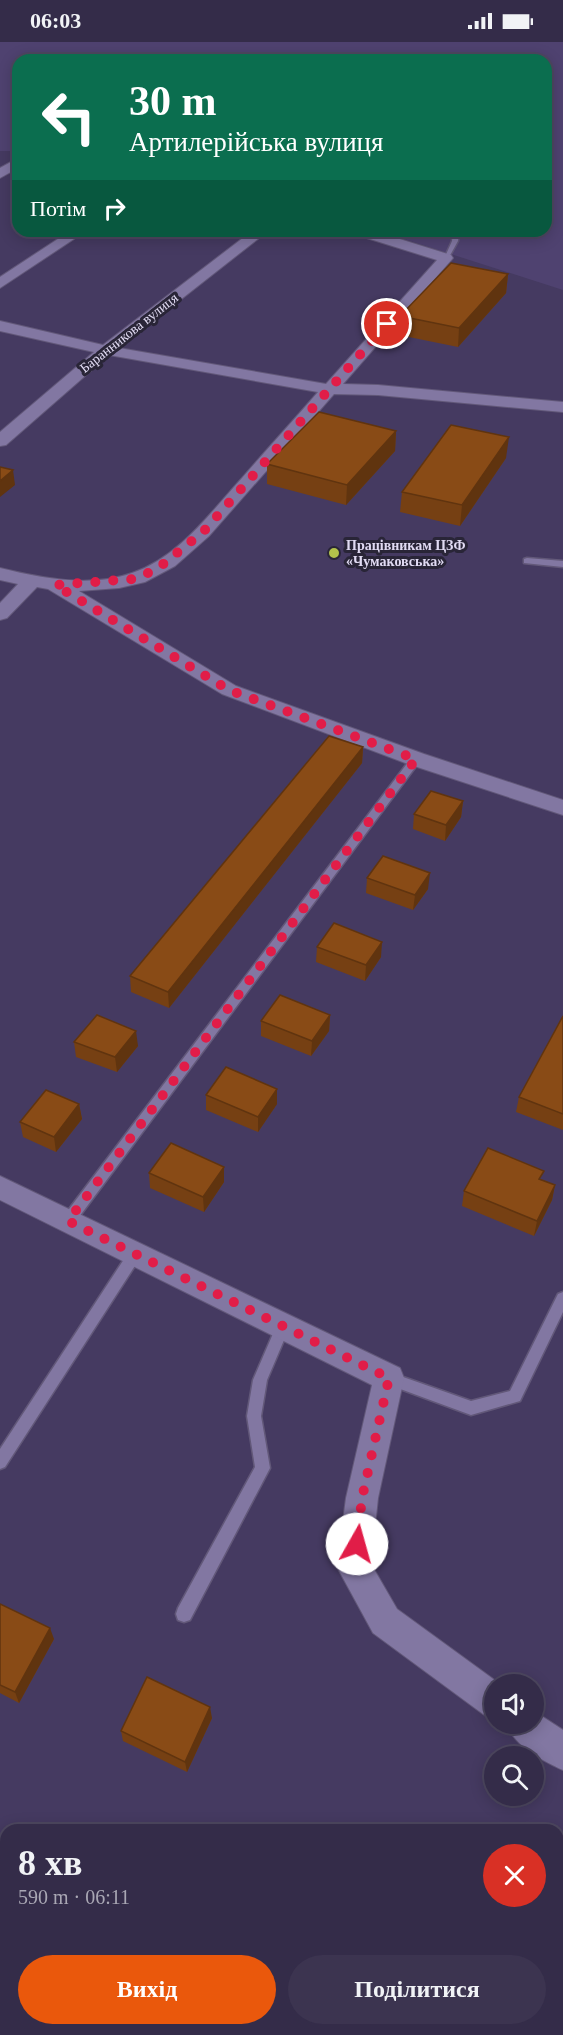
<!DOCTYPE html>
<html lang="uk">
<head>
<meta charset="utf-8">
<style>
  :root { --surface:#342c49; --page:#3c3450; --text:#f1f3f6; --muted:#a9a7b4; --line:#4e4861; --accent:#ea580c }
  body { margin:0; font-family:"Times New Roman",serif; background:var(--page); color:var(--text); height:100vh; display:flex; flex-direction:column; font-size:22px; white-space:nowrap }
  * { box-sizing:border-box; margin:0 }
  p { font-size:20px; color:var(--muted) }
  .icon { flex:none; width:33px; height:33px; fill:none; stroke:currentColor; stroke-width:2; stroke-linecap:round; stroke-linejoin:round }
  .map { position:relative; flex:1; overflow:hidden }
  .sheet { position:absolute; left:0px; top:1782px; width:564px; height:212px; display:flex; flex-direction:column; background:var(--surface); border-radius:18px 18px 0 0; box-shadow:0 3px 15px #0003,0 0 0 2px var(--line) }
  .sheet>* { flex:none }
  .guide { position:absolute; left:12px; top:12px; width:540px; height:183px; border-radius:18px; box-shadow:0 3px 15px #0003,0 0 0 2px var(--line); background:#0b6e4f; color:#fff; overflow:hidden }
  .buttons { position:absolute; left:484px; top:1632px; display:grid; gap:12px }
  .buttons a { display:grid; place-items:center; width:60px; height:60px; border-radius:50%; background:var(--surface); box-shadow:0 3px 15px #0003,0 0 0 2px var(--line); font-size:30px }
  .pin { position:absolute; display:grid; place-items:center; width:51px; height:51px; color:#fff; margin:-26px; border:3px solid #fff; border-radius:50%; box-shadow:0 2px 6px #0007 }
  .me { position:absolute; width:66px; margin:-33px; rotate:7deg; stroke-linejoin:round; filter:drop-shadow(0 0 4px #0008) }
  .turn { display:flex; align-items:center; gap:21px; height:126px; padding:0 18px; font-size:27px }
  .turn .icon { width:78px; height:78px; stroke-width:2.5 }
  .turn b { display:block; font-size:42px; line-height:51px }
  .then { display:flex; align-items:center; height:57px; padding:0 18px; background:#0003; gap:12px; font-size:22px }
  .round { display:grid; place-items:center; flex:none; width:63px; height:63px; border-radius:32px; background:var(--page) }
  .overview { display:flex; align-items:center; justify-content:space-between; height:102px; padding:0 18px }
  h1 { font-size:36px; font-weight:700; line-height:45px }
  .action { display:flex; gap:12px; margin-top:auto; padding:12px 18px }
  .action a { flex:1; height:69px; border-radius:36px; background:var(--accent); color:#fff; font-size:24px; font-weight:700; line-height:69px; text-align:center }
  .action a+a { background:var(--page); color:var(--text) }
  .status { display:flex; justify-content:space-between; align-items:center; height:42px; padding:0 30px; background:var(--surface); direction:ltr }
  .status svg { height:16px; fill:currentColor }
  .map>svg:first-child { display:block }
  .built { fill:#4f4270 }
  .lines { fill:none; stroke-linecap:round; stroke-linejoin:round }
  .service-casing { stroke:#625879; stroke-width:3 }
  .minor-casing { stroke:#625879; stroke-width:2 }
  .service { fill:#8277a2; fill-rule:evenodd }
  .minor { fill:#8277a2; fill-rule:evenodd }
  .wall { fill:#764013 }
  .shaded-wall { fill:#60340f }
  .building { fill:#894b16; stroke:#60340f; stroke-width:1.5 }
  .route { stroke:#e11d48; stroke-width:10; stroke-dasharray:0 18 }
  .poi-dot { fill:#b3c24b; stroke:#292537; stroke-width:2 }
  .labels { text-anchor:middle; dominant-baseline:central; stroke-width:6; stroke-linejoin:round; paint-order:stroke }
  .far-street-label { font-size:14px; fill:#e1dbf3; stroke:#292537 }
  .far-poi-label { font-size:14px; font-weight:bold; fill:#e1dbf3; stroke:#292537; text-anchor:start }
</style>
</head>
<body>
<div class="status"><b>06:03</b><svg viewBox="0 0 49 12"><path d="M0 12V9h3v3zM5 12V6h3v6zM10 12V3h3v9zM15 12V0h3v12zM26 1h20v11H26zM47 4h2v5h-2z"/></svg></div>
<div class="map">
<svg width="563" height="1993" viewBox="0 0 563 1993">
  <rect width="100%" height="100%" fill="#453a61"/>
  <!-- built -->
  <polygon class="built" points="0,0 563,0 563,248 379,189 546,189 546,18 18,18 18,109 0,109"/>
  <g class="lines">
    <defs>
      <g id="service">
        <polygon points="453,189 459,189 458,199 448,217 444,217 452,199"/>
        <polygon points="527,516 563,519 563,525 524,521 524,517"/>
        <polygon points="416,714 421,717 420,719 73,1183 68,1184 63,1183 61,1179 63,1175 412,715"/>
        <polygon points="135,1206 140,1208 142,1212 140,1216 5,1425 0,1427 0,1407 130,1208"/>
        <polygon points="563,1250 563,1270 520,1359 471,1373 384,1341 382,1336 384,1331 389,1330 471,1359 510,1349 558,1252"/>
        <polygon points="283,1278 288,1280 290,1284 267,1338 261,1374 270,1426 190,1578 184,1580 178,1578 176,1572 178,1566 255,1425 247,1374 253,1338 278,1280"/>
      </g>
      <g id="minor">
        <polygon points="18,116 18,126 0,136 0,126"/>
        <polygon points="70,189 86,189 0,246 0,235"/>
        <path d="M 252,189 L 268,189 L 119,306 L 326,342 L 437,218 L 354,192 L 352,189 L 374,189 L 451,213 L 453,216 L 343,342 L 378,343 L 563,360 L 563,370 L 378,353 L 334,352 L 209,494 L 175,524 L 145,540 L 119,546 L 79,549 L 236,644 L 424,712 L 563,758 L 563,773 L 408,722 L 222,652 L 48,547 L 37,545 L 7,576 L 0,578 L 0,561 L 18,542 L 0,538 L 0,526 C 41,536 90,546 132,531 C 178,516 210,471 242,436 C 267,407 293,379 318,350 L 109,313 L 6,403 L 0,404 L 0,390 L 94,310 L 0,289 L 0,279 L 103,303 Z"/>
        <polygon points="0,1134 400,1326 404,1336 378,1456 371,1522 397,1567 500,1642 495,1642 495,1677 483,1672 373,1591 337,1525 346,1456 372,1343 0,1158"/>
        <path d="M 534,1669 L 563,1688 L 563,1728 C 543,1719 513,1703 507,1682 L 534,1682 Z"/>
      </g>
    </defs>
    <!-- service casing -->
    <use href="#service" class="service-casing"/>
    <!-- minor casing -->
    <use href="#minor" class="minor-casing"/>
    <!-- service -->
    <use href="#service" class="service"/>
    <!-- minor -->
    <use href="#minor" class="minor"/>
  </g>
  <!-- wall -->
  <g class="wall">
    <polygon points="508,232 506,251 458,305 399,293 400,274"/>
    <polygon points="396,389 395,409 346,463 267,442 267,422"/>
    <polygon points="506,416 460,484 400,470 402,450"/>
    <polygon points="363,705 362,721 169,966 131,950 130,934"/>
    <polygon points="463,759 461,775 445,799 413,787 414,772"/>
    <polygon points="367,836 428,847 413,868 366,851"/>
    <polygon points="317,905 381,915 365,939 316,920"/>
    <polygon points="330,973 329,989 311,1014 261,994 261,979"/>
    <polygon points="563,974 563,1088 516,1070 519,1055"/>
    <polygon points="74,1000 138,1004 117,1030 76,1015"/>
    <polygon points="206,1053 277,1062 258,1090 206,1068"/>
    <polygon points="79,1062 82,1077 56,1110 23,1095 20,1080"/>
    <polygon points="149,1131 224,1140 204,1170 150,1146"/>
    <polygon points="542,1138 555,1143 552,1158 534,1194 462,1164 464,1149"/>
    <polygon points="0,1562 54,1597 19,1661 0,1651"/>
    <polygon points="212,1676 187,1730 123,1699 121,1689"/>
  </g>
  <!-- shaded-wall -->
  <g class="shaded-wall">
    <polygon points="508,232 506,251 458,305 459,286"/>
    <polygon points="396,389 395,409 346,463 347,443"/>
    <polygon points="509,395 506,416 460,484 462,463"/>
    <polygon points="13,428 15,443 0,455 0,439"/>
    <polygon points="363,705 362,721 169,966 168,950"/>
    <polygon points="463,759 461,775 445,799 446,783"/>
    <polygon points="430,831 428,847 413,868 415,853"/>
    <polygon points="382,900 381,915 365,939 366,923"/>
    <polygon points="330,973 329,989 311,1014 312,999"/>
    <polygon points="136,989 138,1004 117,1030 115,1015"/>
    <polygon points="277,1047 277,1062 258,1090 258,1075"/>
    <polygon points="79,1062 82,1077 56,1110 54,1095"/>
    <polygon points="224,1125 224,1140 204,1170 203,1155"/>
    <polygon points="555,1143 552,1158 534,1194 537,1179"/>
    <polygon points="50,1586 54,1597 19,1661 15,1650"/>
    <polygon points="210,1665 212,1676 187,1730 185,1720"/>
  </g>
  <!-- building -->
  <g class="building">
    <polygon points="451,221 508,232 459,286 400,274"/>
    <polygon points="319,370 396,389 347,443 267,422"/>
    <polygon points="451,383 509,395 462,463 402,450"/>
    <polygon points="0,425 13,428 0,439"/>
    <polygon points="329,694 363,705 168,950 130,934"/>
    <polygon points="431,749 463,759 446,783 414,772"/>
    <polygon points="383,814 430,831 415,853 367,836"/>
    <polygon points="334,881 382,900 366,923 317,905"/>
    <polygon points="280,953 330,973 312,999 261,979"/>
    <polygon points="97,973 136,989 115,1015 74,1000"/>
    <polygon points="563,974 563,1072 519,1055"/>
    <polygon points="226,1025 277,1047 258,1075 206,1053"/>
    <polygon points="46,1048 79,1062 54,1095 20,1080"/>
    <polygon points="171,1101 224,1125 203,1155 149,1131"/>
    <polygon points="488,1106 544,1129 539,1137 555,1143 537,1179 464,1149"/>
    <polygon points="0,1562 50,1586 15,1650 0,1643"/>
    <polygon points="147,1635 210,1665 185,1720 121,1689"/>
    <polygon points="528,1988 540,1988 551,1993 527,1993"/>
  </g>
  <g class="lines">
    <!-- route -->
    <polyline class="route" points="357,1502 362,1456 389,1336 68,1179 416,717 229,648 55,543 134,537 157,527 203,490 387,282"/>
  </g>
  <!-- markers -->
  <circle class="poi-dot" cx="334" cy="511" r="6"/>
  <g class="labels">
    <!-- far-street labels -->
    <g class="far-street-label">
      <text transform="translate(129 291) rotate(-38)">Баранникова вулиця</text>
    </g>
    <!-- far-poi labels -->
    <g class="far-poi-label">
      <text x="346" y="503">Працівникам ЦЗФ<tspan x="346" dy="16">«Чумаковська»</tspan></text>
    </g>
  </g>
</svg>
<div class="buttons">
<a><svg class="icon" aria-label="sound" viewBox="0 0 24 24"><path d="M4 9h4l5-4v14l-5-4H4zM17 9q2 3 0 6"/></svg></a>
<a><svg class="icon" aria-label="search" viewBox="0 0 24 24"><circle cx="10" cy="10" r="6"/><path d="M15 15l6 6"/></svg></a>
</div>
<div class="pin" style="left:387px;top:282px;background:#d93025"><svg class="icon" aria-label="arrive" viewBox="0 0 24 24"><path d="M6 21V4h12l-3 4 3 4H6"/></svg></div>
<svg class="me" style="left:357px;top:1502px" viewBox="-20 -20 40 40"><circle r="19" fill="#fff"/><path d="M0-13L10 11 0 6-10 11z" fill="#e11d48"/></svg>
<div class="guide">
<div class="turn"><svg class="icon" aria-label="left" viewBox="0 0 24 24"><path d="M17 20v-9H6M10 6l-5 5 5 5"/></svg><div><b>30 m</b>Артилерійська вулиця</div></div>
<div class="then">Потім<svg class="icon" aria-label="right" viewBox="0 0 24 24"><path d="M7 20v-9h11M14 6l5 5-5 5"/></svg></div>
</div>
<section class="sheet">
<div class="overview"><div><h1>8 хв</h1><p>590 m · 06:11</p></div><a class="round" style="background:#d93025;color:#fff"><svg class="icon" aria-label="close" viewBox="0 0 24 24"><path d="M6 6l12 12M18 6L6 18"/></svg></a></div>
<div class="action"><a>Вихід</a><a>Поділитися</a></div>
</section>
</div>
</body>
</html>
